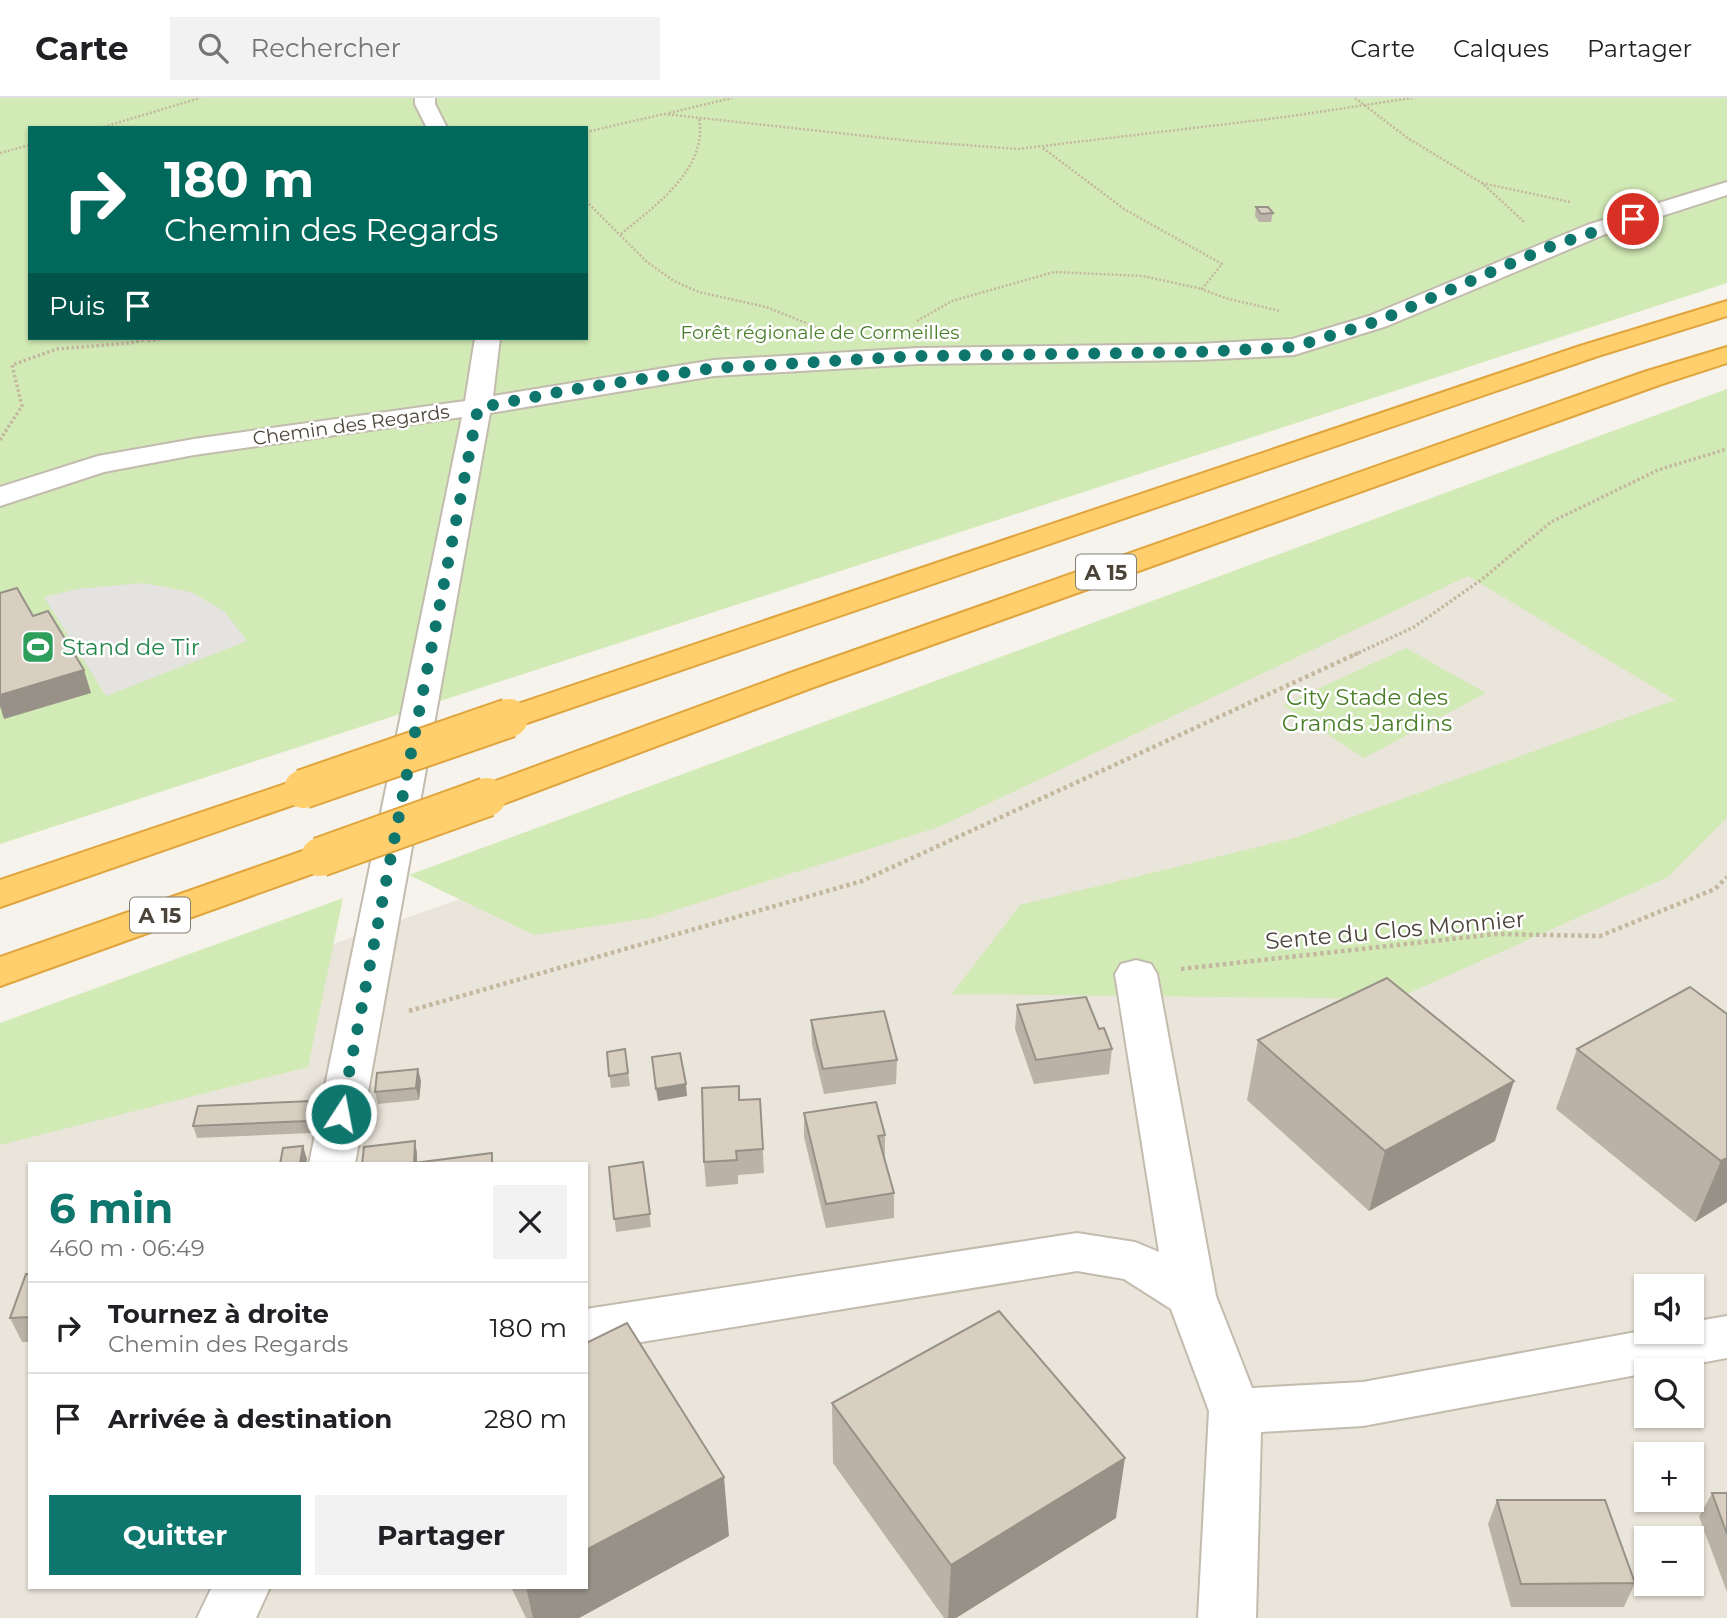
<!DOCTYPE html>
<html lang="fr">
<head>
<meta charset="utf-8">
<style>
  :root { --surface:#fff; --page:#f2f2f2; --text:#202124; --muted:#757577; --line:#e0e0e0; --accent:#0f766e }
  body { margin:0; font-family:Montserrat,sans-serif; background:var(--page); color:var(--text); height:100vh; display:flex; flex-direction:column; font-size:26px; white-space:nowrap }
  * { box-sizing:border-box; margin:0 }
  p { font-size:23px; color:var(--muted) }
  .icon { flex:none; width:38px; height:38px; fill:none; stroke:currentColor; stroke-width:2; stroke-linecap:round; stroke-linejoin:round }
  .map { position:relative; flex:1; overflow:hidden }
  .panel { position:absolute; left:28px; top:1064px; width:560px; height:427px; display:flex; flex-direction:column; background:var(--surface); border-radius:0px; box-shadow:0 2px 5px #0004 }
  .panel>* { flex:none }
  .hud { position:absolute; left:28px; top:28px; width:560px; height:214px; border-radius:0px; box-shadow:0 2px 5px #0004; background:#00695c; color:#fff; overflow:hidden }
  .buttons { position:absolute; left:1634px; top:1176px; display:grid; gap:14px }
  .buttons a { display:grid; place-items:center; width:70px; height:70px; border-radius:0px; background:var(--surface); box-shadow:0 2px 5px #0004; font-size:35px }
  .pin { position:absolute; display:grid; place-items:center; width:60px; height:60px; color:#fff; margin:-30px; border:4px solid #fff; border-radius:50%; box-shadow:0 2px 7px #0007 }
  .me { position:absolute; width:77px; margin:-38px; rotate:11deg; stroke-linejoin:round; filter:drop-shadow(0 0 5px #0008) }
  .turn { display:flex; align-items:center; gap:24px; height:147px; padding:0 21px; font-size:32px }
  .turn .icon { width:91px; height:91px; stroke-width:2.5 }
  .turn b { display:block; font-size:49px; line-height:60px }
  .then { display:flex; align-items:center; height:66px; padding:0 21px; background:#0003; gap:14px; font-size:26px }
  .round { display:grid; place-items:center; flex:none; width:74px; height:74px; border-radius:0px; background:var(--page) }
  .overview { display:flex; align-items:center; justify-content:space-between; height:119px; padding:0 21px }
  h1 { font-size:42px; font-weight:700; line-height:52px; color:var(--accent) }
  .cta { display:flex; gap:14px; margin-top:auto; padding:14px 21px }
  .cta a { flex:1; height:80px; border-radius:0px; background:var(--accent); color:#fff; font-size:28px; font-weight:700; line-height:80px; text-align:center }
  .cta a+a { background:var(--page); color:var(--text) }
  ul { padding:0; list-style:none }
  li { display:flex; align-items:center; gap:21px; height:91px; padding:0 21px; border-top:2px solid var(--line) }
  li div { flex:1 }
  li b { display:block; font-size:26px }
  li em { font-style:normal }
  header { display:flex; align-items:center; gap:42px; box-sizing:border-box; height:98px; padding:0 35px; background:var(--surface); border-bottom:2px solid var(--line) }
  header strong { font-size:33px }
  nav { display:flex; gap:38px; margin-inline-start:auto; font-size:24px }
  .search { width:490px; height:63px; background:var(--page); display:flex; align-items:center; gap:18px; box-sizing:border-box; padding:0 24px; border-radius:0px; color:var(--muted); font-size:26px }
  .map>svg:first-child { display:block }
  .residential { fill:#eae5da; fill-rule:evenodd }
  .green { fill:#d2eab5; fill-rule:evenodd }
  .parking { fill:#e5e3e0 }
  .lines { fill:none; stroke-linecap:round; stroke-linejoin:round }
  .minor-casing { stroke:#c2bbae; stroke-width:4 }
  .highway-casing { stroke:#e0a43c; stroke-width:4 }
  .path-far2 { stroke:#c4b79f; stroke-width:2.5; stroke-dasharray:2 2; stroke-linecap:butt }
  .path-far1 { stroke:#c4b79f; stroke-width:3.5; stroke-dasharray:2.5 2.5; stroke-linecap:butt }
  .path { stroke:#c4b79f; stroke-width:4.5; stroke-dasharray:3.5 3.5; stroke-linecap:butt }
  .minor { fill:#fff; fill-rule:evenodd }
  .highway { fill:#ffcf6e; fill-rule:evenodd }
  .highway-bridge-casing { stroke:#e0a43c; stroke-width:42; stroke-linecap:butt }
  .highway-bridge { stroke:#ffcf6e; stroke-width:38 }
  .wall { fill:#bab2a6 }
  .shaded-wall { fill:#979187 }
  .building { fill:#d8cfc1; stroke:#979187; stroke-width:2 }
  .route { stroke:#0f766e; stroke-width:12; stroke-dasharray:0 21.6 }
  .labels { text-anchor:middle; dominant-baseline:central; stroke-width:5; stroke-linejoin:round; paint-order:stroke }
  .far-park-label { font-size:19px; fill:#4a7f2a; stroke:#fff }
  .far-street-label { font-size:19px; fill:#4b4439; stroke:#fff }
  .shield { fill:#fff; stroke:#817c74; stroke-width:2 }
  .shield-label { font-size:21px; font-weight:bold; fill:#4b4439 }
  .leisure-label { font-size:23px; fill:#27864d; stroke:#fff; text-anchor:start }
  .park-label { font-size:23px; fill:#4a7f2a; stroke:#fff }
  .street-label { font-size:23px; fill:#4b4439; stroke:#fff }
</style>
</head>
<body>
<header>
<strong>Carte</strong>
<div class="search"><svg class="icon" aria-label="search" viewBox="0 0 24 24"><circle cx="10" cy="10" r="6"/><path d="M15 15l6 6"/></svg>Rechercher</div>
<nav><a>Carte</a><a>Calques</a><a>Partager</a></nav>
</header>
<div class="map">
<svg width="1727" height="1520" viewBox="0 0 1727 1520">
  <rect width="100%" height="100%" fill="#f6f3ec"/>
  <!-- residential -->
  <path class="residential" d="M 1727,349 L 1727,1520 L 0,1520 L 0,965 ZM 30,1066 L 586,1066 L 586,1489 L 30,1489 ZM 1647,1188 L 1692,1188 L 1692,1234 L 1647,1234 ZM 1647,1272 L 1692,1272 L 1692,1318 L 1647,1318 ZM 1647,1356 L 1692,1356 L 1692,1402 L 1647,1402 ZM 1647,1440 L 1692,1440 L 1692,1486 L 1647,1486 Z"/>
  <!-- green -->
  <g class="green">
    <path d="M 0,0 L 1727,0 L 1727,185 L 0,746 ZM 30,30 L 586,30 L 586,240 L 30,240 Z"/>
    <polygon points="1727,291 1727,720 1668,779 1396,901 952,896 1020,807 1294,740 1675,602 1468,478 939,729 650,820 534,837 409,777"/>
    <polygon points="1406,550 1486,595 1364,660 1283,607"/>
    <polygon points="343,800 308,969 0,1047 0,925"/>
  </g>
  <!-- parking -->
  <polygon class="parking" points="143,485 191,494 224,513 247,543 106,598 44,499 77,491"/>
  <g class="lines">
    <defs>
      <g id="minor">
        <polygon points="415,0 435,0 435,6 447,30 427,30 415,6"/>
        <polygon points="1727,84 1727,97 1603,137 1387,228 1294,257 1198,262 918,266 714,278 490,315 355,1066 309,1066 462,319 194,357 104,374 0,408 0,389 98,358 194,341 465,303 475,240 500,240 493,298 714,262 918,250 1198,246 1292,241 1369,218 1587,127"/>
        <polygon points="1136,862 1151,866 1157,876 1216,1198 1252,1290 1363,1284 1647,1232 1692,1234 1692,1224 1727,1218 1727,1260 1662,1272 1647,1272 1647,1275 1363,1328 1261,1334 1256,1520 1198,1520 1209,1313 1171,1211 1124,1181 1077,1173 586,1253 586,1211 1077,1135 1135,1144 1159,1154 1115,876 1121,866"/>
        <polygon points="212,1489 270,1489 256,1520 197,1520"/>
      </g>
      <g id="highway">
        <polygon points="1727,203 1727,218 1598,258 521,627 509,630 497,627 492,620 497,613 1580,248"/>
        <polygon points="1727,249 1727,265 1662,286 814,589 500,707 487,710 474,707 469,699 474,691 790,575 1644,274"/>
        <polygon points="303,680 316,683 321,691 316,699 0,809 0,782"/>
        <polygon points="320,747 334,750 339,759 334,768 0,888 0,859"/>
      </g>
    </defs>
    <!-- minor casing -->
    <use href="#minor" class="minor-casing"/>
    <!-- highway casing -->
    <use href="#highway" class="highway-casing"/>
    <!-- path-far2 -->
    <g class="path-far2">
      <polyline points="1355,0 1409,41 1482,85 1524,124"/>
      <polyline points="669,15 732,0"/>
      <polyline points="100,30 200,0"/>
      <polyline points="586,34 664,16 912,43 1018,51 1285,19 1412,0"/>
      <polyline points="1043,50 1124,111 1222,166 1202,191 1225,200 1280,213"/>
      <polyline points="0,55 30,47"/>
      <polyline points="1482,85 1570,104"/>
      <polyline points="586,103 647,164 674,183 699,194 766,209 816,229"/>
      <path d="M 621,136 C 656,107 708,71 699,20"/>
      <polyline points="917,223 952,203 1054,174 1143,178 1202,191"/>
      <polyline points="148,241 151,240"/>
      <polyline points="162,241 166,240"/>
    </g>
    <!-- path-far1 -->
    <g class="path-far1">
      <polyline points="148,243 166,240"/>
      <polyline points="0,342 22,308 12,267 57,251 130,245 151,240"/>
      <polyline points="1354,557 1414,529 1481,482 1551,424 1658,372 1727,351"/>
    </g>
    <!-- path -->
    <g class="path">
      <polyline points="1181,871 1496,836 1600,838 1715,791 1727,779"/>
      <polyline points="409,913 862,783 1358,555"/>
    </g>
    <!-- minor -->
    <use href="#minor" class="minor"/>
    <!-- highway -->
    <use href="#highway" class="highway"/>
    <defs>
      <g id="highway-bridge">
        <polyline points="303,691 509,620"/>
        <polyline points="320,759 487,699"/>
      </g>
    </defs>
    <!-- highway-bridge casing -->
    <use href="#highway-bridge" class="highway-bridge-casing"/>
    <!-- highway-bridge -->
    <use href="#highway-bridge" class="highway-bridge"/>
  </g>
  <!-- wall -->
  <g class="wall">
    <polygon points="1256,109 1273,115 1271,124 1259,124 1255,118"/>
    <polygon points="1017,907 1099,931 1112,951 1109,976 1034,986 1015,931"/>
    <polygon points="1727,916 1727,1104 1695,1124 1556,1011 1577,951"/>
    <polygon points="811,922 897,962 896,986 824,996 812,946"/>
    <polygon points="1258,942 1495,1043 1369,1113 1247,1002"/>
    <polygon points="625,951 630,988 611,990 607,954"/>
    <polygon points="421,983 419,1002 378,1006 375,994"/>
    <polygon points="760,1001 764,1075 738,1077 738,1086 706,1089 704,1064 740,1002"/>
    <polygon points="804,1015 885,1037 885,1061 894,1095 894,1120 826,1130 804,1039"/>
    <polygon points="315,1016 311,1035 197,1040 193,1028"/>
    <polygon points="643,1064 651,1129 616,1134 609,1069"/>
    <polygon points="30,1176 30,1244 22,1244 10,1220"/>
    <polygon points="832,1305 1116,1420 956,1520 944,1520 833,1365"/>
    <polygon points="1712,1395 1727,1395 1727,1494 1699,1419"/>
    <polygon points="1497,1402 1635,1485 1624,1509 1511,1509 1488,1426"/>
    <polygon points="729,1438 579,1520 526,1520 511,1489 586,1489"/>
  </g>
  <!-- shaded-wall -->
  <g class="shaded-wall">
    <polygon points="84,572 91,595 4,621 0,608 0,597"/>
    <polygon points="418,971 421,983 419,1002 416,990"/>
    <polygon points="1514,983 1495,1043 1369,1113 1385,1053"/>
    <polygon points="686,986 687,998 658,1003 656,991"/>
    <polygon points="312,1003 315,1016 311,1035 308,1023"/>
    <polygon points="415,1043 417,1055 417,1066 415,1066"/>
    <polygon points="303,1048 307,1061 306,1066 300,1066"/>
    <polygon points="1727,1060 1727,1104 1695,1124 1721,1063"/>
    <polygon points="1125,1360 1116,1420 956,1520 948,1520 951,1467"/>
    <polygon points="724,1379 729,1438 579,1520 533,1520 526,1489 586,1489 586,1452"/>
  </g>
  <!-- building -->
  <g class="building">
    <polygon points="1256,109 1268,109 1273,115 1261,116"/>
    <polygon points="17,490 33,518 48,513 84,572 0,597 0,495"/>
    <polygon points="1387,880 1514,983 1385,1053 1258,942"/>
    <polygon points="1690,889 1727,916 1727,1060 1721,1063 1577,951"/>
    <polygon points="1086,899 1099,931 1104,930 1112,951 1036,962 1017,907"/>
    <polygon points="884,913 897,962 823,971 811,922"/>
    <polygon points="625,951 628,975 609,978 607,954"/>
    <polygon points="680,955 686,986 656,991 652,959"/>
    <polygon points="418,971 416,990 375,994 377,975"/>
    <polygon points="739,988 739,1002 760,1001 763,1051 736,1053 737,1062 704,1064 702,990"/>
    <polygon points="312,1003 308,1023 193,1028 198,1008"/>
    <polygon points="876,1004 885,1037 878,1038 894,1095 826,1106 804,1015"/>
    <polygon points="415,1043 414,1065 492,1055 492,1066 362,1066 364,1049"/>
    <polygon points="303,1048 300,1065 280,1066 283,1050"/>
    <polygon points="643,1064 650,1116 614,1121 609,1069"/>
    <polygon points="26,1176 30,1176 30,1219 10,1220"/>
    <polygon points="999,1213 1125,1360 951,1467 832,1305"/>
    <polygon points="627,1225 724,1379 586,1452 586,1245"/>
    <polygon points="1712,1395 1727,1395 1727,1436"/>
    <polygon points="1497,1402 1605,1402 1635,1485 1521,1486"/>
  </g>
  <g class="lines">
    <!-- route -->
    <polyline class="route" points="341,1016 478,310 569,292 714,270 918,258 1198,254 1294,249 1378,223 1549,149 1633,121"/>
  </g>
  <!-- icons -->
  <defs>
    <symbol id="stadium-square" viewBox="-11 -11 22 22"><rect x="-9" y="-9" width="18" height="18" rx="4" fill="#2e9e5b" stroke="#fff"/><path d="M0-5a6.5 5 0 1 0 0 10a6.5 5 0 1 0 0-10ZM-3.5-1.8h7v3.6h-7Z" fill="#fff"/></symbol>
  </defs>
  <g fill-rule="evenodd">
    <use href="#stadium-square" x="19" y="530" width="38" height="38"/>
  </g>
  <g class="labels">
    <!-- far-park labels -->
    <g class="far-park-label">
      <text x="820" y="234">Forêt régionale de Cormeilles</text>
    </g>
    <!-- far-street labels -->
    <g class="far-street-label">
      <text transform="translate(351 327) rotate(-8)">Chemin des Regards</text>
    </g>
    <!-- shield labels -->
    <g class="shield">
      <rect x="1076" y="456.5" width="60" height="35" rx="5"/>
      <rect x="130" y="799.5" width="60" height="35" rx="5"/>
    </g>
    <g class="shield-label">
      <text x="1106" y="474">A 15</text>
      <text x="160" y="817">A 15</text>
    </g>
    <!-- leisure labels -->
    <g class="leisure-label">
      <text x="62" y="549">Stand de Tir</text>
    </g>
    <!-- park labels -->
    <g class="park-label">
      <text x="1367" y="599">City Stade des<tspan x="1367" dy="26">Grands Jardins</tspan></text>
    </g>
    <!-- street labels -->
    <g class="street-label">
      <text transform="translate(1395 832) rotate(-5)">Sente du Clos Monnier</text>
    </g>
  </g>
</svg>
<div class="buttons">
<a><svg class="icon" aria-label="sound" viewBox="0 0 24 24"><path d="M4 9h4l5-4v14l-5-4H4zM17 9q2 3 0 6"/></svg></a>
<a><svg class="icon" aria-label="search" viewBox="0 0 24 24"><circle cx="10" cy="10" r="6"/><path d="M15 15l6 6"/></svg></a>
<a>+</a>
<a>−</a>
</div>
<div class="pin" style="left:1633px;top:121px;background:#d93025"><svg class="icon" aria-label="arrive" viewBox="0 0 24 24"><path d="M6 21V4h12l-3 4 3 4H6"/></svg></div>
<svg class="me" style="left:341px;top:1016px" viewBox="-20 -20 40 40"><circle r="17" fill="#0f766e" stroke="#fff" stroke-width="3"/><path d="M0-11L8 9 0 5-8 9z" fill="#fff"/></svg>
<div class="hud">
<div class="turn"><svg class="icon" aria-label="right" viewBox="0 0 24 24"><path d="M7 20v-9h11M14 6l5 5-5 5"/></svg><div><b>180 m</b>Chemin des Regards</div></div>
<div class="then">Puis<svg class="icon" aria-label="arrive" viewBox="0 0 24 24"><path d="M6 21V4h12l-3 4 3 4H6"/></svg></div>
</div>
<section class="panel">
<div class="overview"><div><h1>6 min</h1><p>460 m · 06:49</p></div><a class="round"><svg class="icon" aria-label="close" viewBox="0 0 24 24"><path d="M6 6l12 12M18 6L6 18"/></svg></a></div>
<ul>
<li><svg class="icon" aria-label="right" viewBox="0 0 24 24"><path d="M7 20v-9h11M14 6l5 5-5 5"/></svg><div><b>Tournez à droite</b><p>Chemin des Regards</p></div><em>180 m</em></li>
<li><svg class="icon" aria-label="arrive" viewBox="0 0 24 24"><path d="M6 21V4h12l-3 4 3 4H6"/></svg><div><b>Arrivée à destination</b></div><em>280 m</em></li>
</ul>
<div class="cta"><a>Quitter</a><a>Partager</a></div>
</section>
</div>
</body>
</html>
